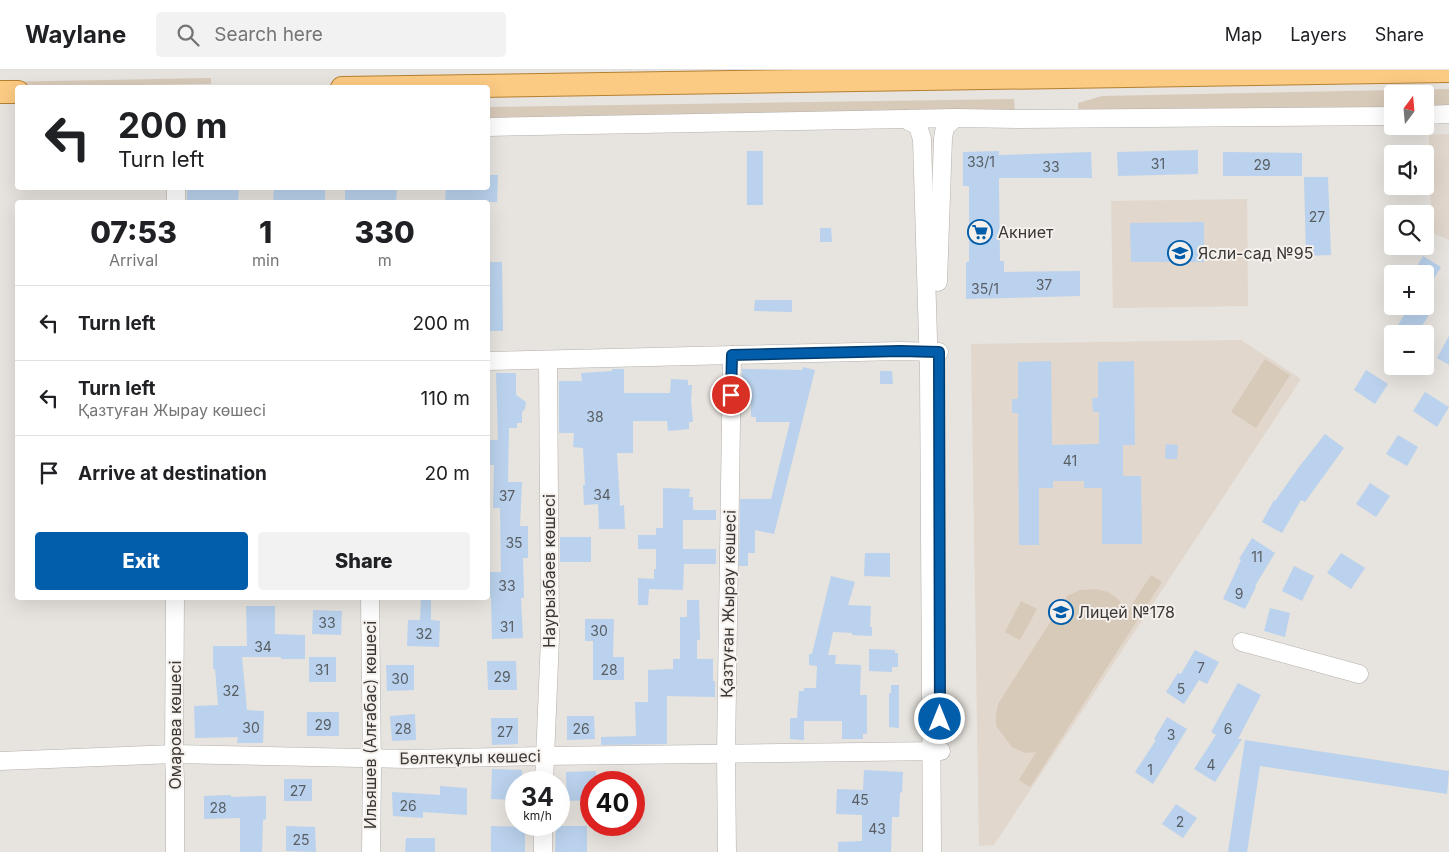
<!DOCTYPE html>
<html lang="en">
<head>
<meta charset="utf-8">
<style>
  :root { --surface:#fff; --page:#f2f2f2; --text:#202124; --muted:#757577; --line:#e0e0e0; --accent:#025dab }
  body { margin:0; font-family:Inter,sans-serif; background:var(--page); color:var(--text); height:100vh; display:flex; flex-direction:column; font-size:19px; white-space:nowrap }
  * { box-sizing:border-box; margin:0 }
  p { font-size:16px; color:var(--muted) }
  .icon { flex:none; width:28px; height:28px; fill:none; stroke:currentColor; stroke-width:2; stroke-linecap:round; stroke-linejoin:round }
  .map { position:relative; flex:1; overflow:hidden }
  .side { position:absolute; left:15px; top:130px; width:475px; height:400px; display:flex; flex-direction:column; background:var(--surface); border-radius:5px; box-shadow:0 5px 20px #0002 }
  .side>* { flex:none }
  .banner { position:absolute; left:15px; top:15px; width:475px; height:105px; border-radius:5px; box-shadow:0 5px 20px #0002; background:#fff; color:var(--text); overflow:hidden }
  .needle { width:32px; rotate:16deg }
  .fabs { position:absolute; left:1384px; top:15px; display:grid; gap:10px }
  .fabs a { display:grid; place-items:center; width:50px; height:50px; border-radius:5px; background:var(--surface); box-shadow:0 5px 20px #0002; font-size:25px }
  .speed { position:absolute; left:505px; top:701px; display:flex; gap:10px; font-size:25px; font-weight:700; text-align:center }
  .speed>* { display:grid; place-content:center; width:65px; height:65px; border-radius:50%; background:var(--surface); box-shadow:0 5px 20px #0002; line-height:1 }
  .speed small { font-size:12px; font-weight:400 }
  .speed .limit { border:8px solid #d22; background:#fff; color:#111 }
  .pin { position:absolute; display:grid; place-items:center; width:42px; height:42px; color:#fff; margin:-21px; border:2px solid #fff; border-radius:50%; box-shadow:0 1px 5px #0007 }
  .me { position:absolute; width:55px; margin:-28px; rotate:0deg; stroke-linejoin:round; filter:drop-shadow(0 0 4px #0008) }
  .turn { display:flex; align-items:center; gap:18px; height:105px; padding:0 20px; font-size:22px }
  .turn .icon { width:65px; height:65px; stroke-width:2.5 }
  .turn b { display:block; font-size:35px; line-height:42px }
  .eta { display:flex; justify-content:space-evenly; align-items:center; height:85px; text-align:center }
  .eta b { font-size:30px; font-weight:800; line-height:35px }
  .action { display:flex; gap:10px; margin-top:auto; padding:10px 20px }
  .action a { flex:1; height:58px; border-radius:5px; background:var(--accent); color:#fff; font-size:20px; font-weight:800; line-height:58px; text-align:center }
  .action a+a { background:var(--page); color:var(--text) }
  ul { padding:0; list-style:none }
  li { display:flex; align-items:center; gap:15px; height:75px; padding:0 20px; border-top:1px solid var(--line) }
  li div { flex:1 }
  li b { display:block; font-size:19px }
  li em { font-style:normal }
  header { display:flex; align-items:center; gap:30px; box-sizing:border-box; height:70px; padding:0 25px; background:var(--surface); border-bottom:1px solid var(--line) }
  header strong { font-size:24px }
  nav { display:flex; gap:28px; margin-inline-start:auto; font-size:18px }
  .search { width:350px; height:45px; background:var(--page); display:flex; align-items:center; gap:12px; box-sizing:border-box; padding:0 18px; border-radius:5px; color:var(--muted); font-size:19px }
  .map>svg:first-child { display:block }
  .built { fill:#e1d7cc }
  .green { fill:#d8cab9 }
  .building { fill:#bad2ed }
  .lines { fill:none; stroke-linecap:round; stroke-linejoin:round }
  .minor-casing { stroke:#b5b0ac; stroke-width:19 }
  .major-casing { stroke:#b68032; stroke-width:24 }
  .minor { stroke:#fff; stroke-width:18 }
  .major { stroke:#fbca83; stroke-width:22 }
  .route-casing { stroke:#013c6f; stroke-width:12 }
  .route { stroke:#025dab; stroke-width:9 }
  .labels { text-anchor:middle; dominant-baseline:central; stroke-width:4; stroke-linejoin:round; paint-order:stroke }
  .number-label { font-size:14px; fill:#595e64 }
  .poi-label { font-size:16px; fill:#393836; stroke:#f5f0eb; text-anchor:start }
  .street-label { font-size:16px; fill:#393836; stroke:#f5f0eb }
</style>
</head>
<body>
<header>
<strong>Waylane</strong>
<div class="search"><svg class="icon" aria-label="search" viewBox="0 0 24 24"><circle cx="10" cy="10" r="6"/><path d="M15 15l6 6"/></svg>Search here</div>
<nav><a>Map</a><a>Layers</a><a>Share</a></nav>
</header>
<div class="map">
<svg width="1449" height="782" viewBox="0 0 1449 782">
  <rect width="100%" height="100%" fill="#e7e3de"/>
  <!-- built -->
  <g class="built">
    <polygon points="1449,64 1449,170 1433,163 1429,108 1429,65"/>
    <polygon points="1247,129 1248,236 1113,238 1111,131"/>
    <polygon points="1241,270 1301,309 994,775 979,776 971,274"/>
  </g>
  <!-- green -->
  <g class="green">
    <polygon points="211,8 211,14 0,17 0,12"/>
    <polygon points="1449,19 1449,37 1425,37 1425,24 1392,24 1392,38 1078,44 1078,33 1102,26"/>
    <polygon points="1014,29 1015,43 488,51 488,37"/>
    <polygon points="1265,289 1290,305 1256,358 1231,342"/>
    <polygon points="1151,505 1162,512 1030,717 1019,710 1036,682 1025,683 1012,677 996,656 996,645 998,634 1067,526 1080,520 1096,519 1108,522 1118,529 1127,542"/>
    <polygon points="1021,531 1037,539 1020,570 1005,562"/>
  </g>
  <!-- building -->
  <g class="building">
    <polygon points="1198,80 1198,104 1118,106 1117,82"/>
    <rect x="747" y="81" width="16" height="54"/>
    <polygon points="999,81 999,85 1091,82 1092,108 999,108 999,116 1000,191 1004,191 1004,202 1080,201 1080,226 966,229 966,192 969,192 969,116 963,116 963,82"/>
    <polygon points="1223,82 1302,83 1302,106 1223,106"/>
    <polygon points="488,105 498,105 497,132 445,132 446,118 488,118"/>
    <polygon points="1304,107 1328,107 1331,185 1306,186"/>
    <polygon points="187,118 239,118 238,132 187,132"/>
    <polygon points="274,118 325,118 325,132 273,132"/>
    <polygon points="345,118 397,118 396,132 345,132"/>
    <polygon points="1204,152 1204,192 1131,192 1130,153"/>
    <polygon points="820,158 831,158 832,172 820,172"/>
    <polygon points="1423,186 1441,197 1425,223 1425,204 1412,204"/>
    <polygon points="488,192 502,192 503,261 488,261"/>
    <polygon points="755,230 792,230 792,242 754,241"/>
    <polygon points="1409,236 1418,236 1430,243 1417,264 1393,264"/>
    <polygon points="1449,266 1449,295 1437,288"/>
    <polygon points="1051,291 1052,375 1099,374 1099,342 1093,342 1092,328 1098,328 1098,292 1134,291 1135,375 1123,375 1123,406 1141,406 1142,474 1102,474 1102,418 1084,418 1084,411 1053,411 1053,418 1039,418 1039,475 1019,475 1018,343 1012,343 1012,329 1018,329 1018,292"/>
    <polygon points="803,297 815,300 774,464 755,460 755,483 748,483 748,496 739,496 740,429 771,429 790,352 756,352 756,347 751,347 751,322 742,321 742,299 802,300"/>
    <polygon points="612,299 624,299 624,323 670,323 671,309 688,310 688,315 692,315 691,330 693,352 689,352 689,359 668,361 667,351 633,351 633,383 617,383 620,436 624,435 625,459 599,459 598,434 584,435 583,415 585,415 583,378 573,377 574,363 559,363 559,311 582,311 581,303 612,301"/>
    <polygon points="1366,300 1388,314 1375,334 1354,320"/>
    <polygon points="880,301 892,301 893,314 880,314"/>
    <polygon points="496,303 516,303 516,325 526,332 525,339 522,342 522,353 517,353 517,358 509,358 508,412 522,412 520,456 528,456 528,488 523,488 524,528 521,528 523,568 492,569 491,528 490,528 489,502 501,502 500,438 493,438 494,395 488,395 488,370 498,370"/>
    <polygon points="1425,322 1449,337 1437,357 1413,341"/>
    <polygon points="1325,364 1344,378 1305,432 1301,430 1282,463 1262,452 1274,430 1275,431 1299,397"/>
    <polygon points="1398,365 1418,377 1407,396 1386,384"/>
    <polygon points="1166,374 1178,375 1177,389 1165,389"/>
    <polygon points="1370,413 1390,426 1376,447 1356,434"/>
    <polygon points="663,418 690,419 689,427 693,427 693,440 716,440 716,450 683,450 683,479 716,479 716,494 684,494 683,520 649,519 648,535 638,535 638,508 654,509 654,499 656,499 656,479 638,479 638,465 656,465 656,458 663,458"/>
    <rect x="560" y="467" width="31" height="25"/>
    <polygon points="1252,468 1275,483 1255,516 1256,517 1245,539 1223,529 1241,490 1239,489"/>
    <polygon points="865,483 890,483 890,507 864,506"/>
    <polygon points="1341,483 1365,498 1351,519 1327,503"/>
    <polygon points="1294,496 1314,506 1302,531 1282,521"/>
    <polygon points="831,506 855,512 848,535 871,536 870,557 872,557 872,566 852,565 852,563 833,562 828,585 836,585 835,594 861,595 860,625 867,625 867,664 863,664 863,669 842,669 842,651 804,651 804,670 790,669 790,648 797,648 799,621 804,621 804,618 816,618 817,596 809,595 809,584 812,584"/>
    <polygon points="421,528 431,528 431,550 440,551 439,577 407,576 408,550 420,550"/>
    <polygon points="687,530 699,530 700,570 697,570 697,589 713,589 713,611 715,611 715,627 667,626 667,674 601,675 601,667 636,666 635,632 648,632 648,600 673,599 673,589 680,589 680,547 687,547"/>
    <polygon points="246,536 275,536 275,564 305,565 305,589 281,589 281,587 242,587 247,640 264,641 263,673 237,673 238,667 195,668 194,636 218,635 215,599 213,599 213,576 247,576"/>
    <polygon points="1270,538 1290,543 1285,567 1264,561"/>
    <polygon points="313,540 342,541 341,565 312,564"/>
    <polygon points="585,549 614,549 613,587 624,587 624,610 593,610 593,571 585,571"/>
    <polygon points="869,579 895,580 895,583 898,583 898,597 892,597 892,602 869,601"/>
    <polygon points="1195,580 1219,592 1207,614 1199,610 1184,634 1166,622 1178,603 1181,604"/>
    <rect x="309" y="587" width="27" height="25"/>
    <polygon points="487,591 516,591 517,620 488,620"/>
    <polygon points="386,595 414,595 414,620 387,621"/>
    <polygon points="1238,613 1261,625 1238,669 1242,669 1215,712 1194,699 1216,665 1211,662"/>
    <polygon points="891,615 899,615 899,658 889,657 889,623 891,623"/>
    <rect x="307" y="642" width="32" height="24"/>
    <polygon points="415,644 416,670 392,671 390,646"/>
    <polygon points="567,646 594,646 595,669 567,670"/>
    <polygon points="1167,647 1187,659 1153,714 1135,702 1156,670 1154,669"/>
    <polygon points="491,648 518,648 518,674 492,675"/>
    <polygon points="1245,670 1449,701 1447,724 1260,696 1247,782 1228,782"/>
    <polygon points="492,699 522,700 522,712 516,712 516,730 491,729"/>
    <polygon points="864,700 903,702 902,723 900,722 899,747 892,747 891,782 838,782 838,772 862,771 862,745 836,744 837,719 863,720"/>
    <polygon points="596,701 596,712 591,712 591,730 567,731 566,702"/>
    <rect x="284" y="709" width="28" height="22"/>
    <polygon points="440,716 467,718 467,745 423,742 423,748 393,746 392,722 440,725"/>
    <polygon points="231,725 231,727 266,726 266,749 263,750 262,782 240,782 240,748 204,749 204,726"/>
    <polygon points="1176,734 1197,748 1183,768 1162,754"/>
    <polygon points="286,756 315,757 316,782 286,781"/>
    <polygon points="491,756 525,757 525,782 491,782"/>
    <polygon points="556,756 587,756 587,782 555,782"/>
    <polygon points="406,768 435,768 435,782 405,782"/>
  </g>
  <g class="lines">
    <defs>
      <g id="minor">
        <polyline points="1425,45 1449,44"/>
        <polyline points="905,49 918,56 922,69 929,302 932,782"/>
        <polyline points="488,57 955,48 1022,49 1392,46"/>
        <polyline points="176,118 176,132"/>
        <polyline points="938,212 943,68 945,57 955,48"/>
        <polyline points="488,291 900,281 939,282"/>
        <polyline points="175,528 174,684 175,710 175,782"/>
        <polyline points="370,528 372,700 371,782"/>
        <polyline points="1242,572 1359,604"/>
        <polyline points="0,691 174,684 408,689 544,686 941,681"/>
        <polyline points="544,712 550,568 548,290"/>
        <polyline points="543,755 543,782"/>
        <polyline points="727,782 726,684 732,285"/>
      </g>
      <g id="major">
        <polyline points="342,18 1449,1"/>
        <polyline points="0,22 18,22"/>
      </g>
    </defs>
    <!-- minor casing -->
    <use href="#minor" class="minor-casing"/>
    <!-- major casing -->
    <use href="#major" class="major-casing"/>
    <!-- minor -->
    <use href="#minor" class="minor"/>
    <!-- major -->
    <use href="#major" class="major"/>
  </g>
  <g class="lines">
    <defs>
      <polyline id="route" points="731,325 732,285 900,281 939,282 940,649"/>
    </defs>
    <!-- route casing -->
    <use href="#route" class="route-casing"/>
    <!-- route -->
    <use href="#route" class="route"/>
  </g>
  <!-- icons -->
  <defs>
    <symbol id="supermarket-ring" viewBox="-11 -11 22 22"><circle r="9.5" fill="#f5f0eb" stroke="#025dab" stroke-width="1.5"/><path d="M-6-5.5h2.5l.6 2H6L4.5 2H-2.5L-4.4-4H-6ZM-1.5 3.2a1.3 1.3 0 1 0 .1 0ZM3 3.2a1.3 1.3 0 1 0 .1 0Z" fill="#025dab"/></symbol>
    <symbol id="school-ring" viewBox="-11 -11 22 22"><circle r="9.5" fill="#f5f0eb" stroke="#025dab" stroke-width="1.5"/><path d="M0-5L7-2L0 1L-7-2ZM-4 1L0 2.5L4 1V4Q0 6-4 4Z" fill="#025dab"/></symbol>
  </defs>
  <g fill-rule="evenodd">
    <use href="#supermarket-ring" x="966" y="148" width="28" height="28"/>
    <use href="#school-ring" x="1166" y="169" width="28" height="28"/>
    <use href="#school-ring" x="1047" y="528" width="28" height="28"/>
  </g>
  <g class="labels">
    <!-- number labels -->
    <g class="number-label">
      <text x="981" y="91">33/1</text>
      <text x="1158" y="93">31</text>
      <text x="1262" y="94">29</text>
      <text x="1051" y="96">33</text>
      <text x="1317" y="146">27</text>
      <text x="1044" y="214">37</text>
      <text x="985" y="218">35/1</text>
      <text x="595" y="346">38</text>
      <text x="1070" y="390">41</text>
      <text x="602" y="424">34</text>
      <text x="507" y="425">37</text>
      <text x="514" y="472">35</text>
      <text x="1257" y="486">11</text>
      <text x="507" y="515">33</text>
      <text x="1239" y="523">9</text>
      <text x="327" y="552">33</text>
      <text x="507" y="556">31</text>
      <text x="599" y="560">30</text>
      <text x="424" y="563">32</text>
      <text x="263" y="576">34</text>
      <text x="1201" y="597">7</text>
      <text x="322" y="599">31</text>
      <text x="609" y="599">28</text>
      <text x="502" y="606">29</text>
      <text x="400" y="608">30</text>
      <text x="1181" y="618">5</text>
      <text x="231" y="620">32</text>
      <text x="323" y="654">29</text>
      <text x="251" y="657">30</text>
      <text x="403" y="658">28</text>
      <text x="581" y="658">26</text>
      <text x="1228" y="658">6</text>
      <text x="505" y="661">27</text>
      <text x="1171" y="664">3</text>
      <text x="1211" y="694">4</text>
      <text x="1150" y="699">1</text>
      <text x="298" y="720">27</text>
      <text x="860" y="729">45</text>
      <text x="408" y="735">26</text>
      <text x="218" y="737">28</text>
      <text x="1180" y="751">2</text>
      <text x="877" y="758">43</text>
      <text x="301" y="769">25</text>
    </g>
    <!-- poi labels -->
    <g class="poi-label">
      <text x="998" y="162">Акниет</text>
      <text x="1198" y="183">Ясли-сад №95</text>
      <text x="1078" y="542">Лицей №178</text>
    </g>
    <!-- street labels -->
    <g class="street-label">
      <text transform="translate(549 501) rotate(-90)">Наурызбаев көшесі</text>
      <text transform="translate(728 534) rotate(-89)">Қазтуған Жырау көшесі</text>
      <text transform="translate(175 655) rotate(-90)">Омарова көшесі</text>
      <text transform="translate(370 655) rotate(-90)">Ильяшев (Алғабас) көшесі</text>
      <text transform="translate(470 687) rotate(-1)">Бөлтекұлы көшесі</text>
    </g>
  </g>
</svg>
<div class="fabs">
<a><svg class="needle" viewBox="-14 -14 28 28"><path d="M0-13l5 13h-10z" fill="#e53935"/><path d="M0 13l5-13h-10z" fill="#757577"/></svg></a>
<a><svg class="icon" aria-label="sound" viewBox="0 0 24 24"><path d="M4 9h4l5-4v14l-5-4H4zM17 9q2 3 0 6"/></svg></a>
<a><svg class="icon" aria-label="search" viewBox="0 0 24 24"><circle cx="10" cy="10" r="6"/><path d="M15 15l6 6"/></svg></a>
<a>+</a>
<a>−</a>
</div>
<div class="speed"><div>34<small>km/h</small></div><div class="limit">40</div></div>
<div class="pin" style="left:731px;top:325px;background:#d93025"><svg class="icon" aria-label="arrive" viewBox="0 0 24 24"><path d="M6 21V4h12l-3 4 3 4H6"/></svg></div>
<svg class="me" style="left:940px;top:649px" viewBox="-20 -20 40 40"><circle r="17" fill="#025dab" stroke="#fff" stroke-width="3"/><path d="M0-11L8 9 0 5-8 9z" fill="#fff"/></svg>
<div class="banner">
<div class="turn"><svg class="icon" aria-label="left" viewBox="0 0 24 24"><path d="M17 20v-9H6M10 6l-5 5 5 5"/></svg><div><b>200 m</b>Turn left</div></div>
</div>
<section class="side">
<div class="eta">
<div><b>07:53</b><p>Arrival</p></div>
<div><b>1</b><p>min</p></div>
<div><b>330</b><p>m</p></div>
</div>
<ul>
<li><svg class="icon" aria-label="left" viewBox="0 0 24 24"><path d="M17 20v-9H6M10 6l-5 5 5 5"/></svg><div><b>Turn left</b></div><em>200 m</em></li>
<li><svg class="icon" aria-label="left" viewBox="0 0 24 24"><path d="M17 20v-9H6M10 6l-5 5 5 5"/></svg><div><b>Turn left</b><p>Қазтуған Жырау көшесі</p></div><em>110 m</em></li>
<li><svg class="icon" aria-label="arrive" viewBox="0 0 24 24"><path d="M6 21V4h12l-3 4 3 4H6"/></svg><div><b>Arrive at destination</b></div><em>20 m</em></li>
</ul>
<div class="action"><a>Exit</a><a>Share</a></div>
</section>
</div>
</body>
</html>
